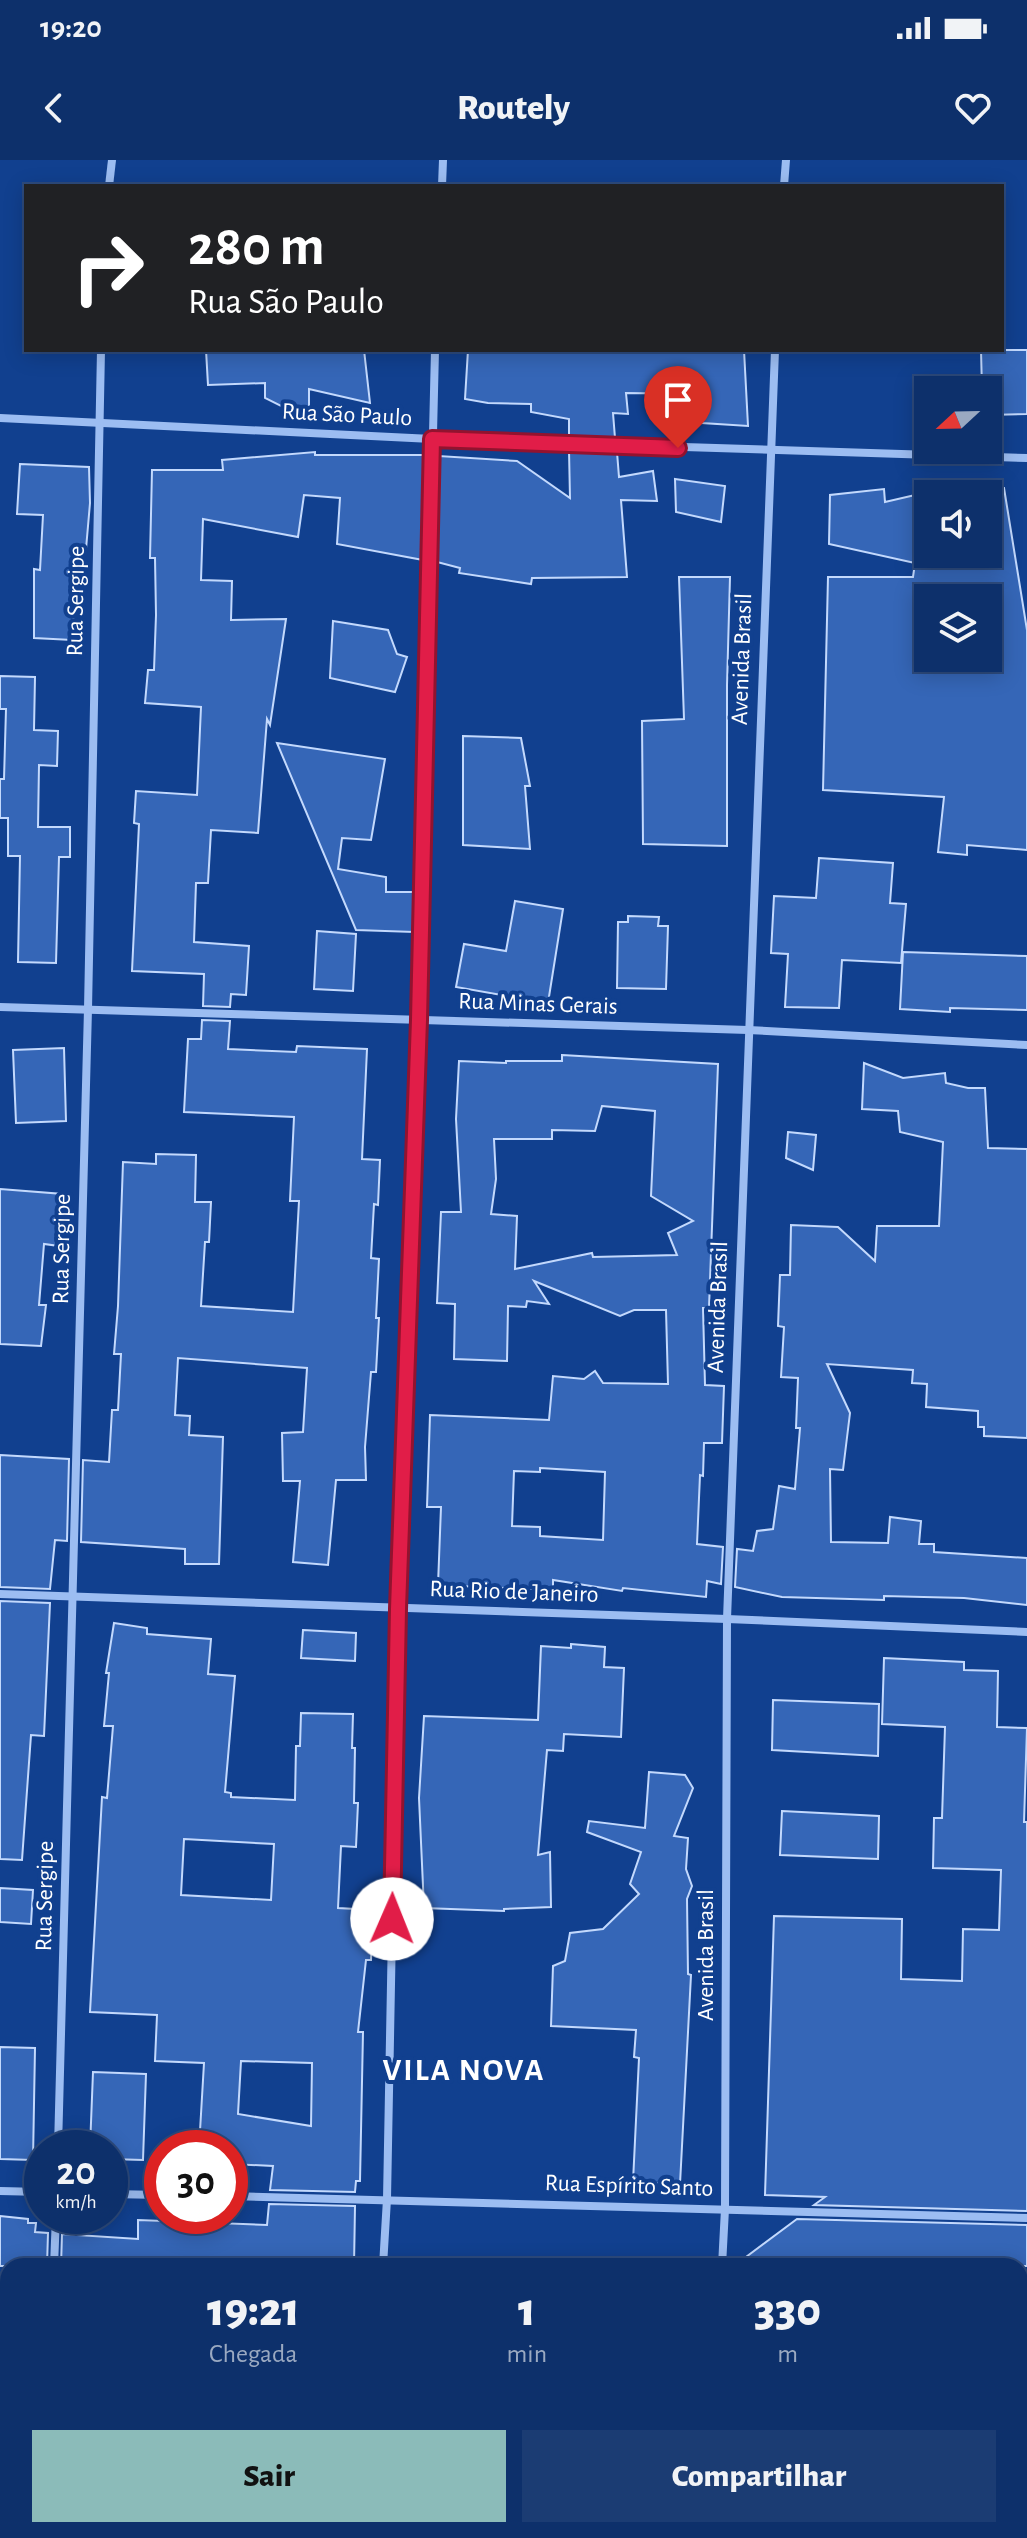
<!DOCTYPE html>
<html lang="pt">
<head>
<meta charset="utf-8">
<style>
  :root { --surface:#0d306b; --page:#1b3c73; --text:#f1f3f6; --muted:#9aa9c1; --line:#2d4b7e; --accent:#8bbbb9 }
  body { margin:0; font-family:"Alegreya Sans",sans-serif; background:var(--page); color:var(--text); height:100vh; display:flex; flex-direction:column; font-size:30px; white-space:nowrap }
  * { box-sizing:border-box; margin:0 }
  p { font-size:26px; color:var(--muted) }
  .icon { flex:none; width:44px; height:44px; fill:none; stroke:currentColor; stroke-width:2; stroke-linecap:round; stroke-linejoin:round }
  .map { position:relative; flex:1; overflow:hidden }
  .side { position:absolute; left:0px; top:2098px; width:1028px; height:280px; display:flex; flex-direction:column; background:var(--surface); border-radius:24px 24px 0 0; box-shadow:0 4px 20px #0003,0 0 0 2px var(--line) }
  .side>* { flex:none }
  .banner { position:absolute; left:24px; top:24px; width:980px; height:168px; border-radius:0px; box-shadow:0 4px 20px #0003,0 0 0 2px var(--line); background:#202124; color:#fff; overflow:hidden }
  .needle { width:52px; rotate:248deg }
  .tools { position:absolute; left:914px; top:216px; display:grid; gap:16px }
  .tools a { display:grid; place-items:center; width:88px; height:88px; border-radius:0px; background:var(--surface); box-shadow:0 4px 20px #0003,0 0 0 2px var(--line); font-size:40px }
  .speed { position:absolute; left:24px; top:1970px; display:flex; gap:16px; font-size:40px; font-weight:700; text-align:center }
  .speed>* { display:grid; place-content:center; width:104px; height:104px; border-radius:50%; background:var(--surface); box-shadow:0 4px 20px #0003,0 0 0 2px var(--line); line-height:1 }
  .speed small { font-size:20px; font-weight:400 }
  .speed .limit { border:12px solid #d22; background:#fff; color:#111 }
  .pin { position:absolute; display:grid; place-items:center; width:68px; height:68px; color:#fff; margin:-82px -34px; border-radius:50% 50% 50% 0; rotate:-45deg; box-shadow:0 0 8px #0007 }
  .pin .icon { rotate:45deg }
  .me { position:absolute; width:88px; margin:-44px; rotate:1deg; stroke-linejoin:round; filter:drop-shadow(0 0 6px #0008) }
  .turn { display:flex; align-items:center; gap:28px; height:168px; padding:0 32px; font-size:36px }
  .turn .icon { width:104px; height:104px; stroke-width:2.5 }
  .turn b { display:block; font-size:56px; line-height:68px }
  .eta { display:flex; justify-content:space-evenly; align-items:center; height:136px; text-align:center }
  .eta b { font-size:48px; font-weight:800; line-height:56px }
  .cta { display:flex; gap:16px; margin-top:auto; padding:16px 32px }
  .cta a { flex:1; height:92px; border-radius:0px; background:var(--accent); color:#111; font-size:32px; font-weight:800; line-height:92px; text-align:center }
  .cta a+a { background:var(--page); color:var(--text) }
  .status { display:flex; justify-content:space-between; align-items:center; height:56px; padding:0 40px; background:var(--surface); direction:ltr }
  .status svg { height:22px; fill:currentColor }
  header { display:flex; justify-content:space-between; align-items:center; height:104px; padding:0 32px; background:var(--surface); font-size:36px; font-weight:800 }
  .map>svg:first-child { display:block }
  .green { fill:#2358af }
  .building { fill:#3566b7; stroke:#c3d9fd; stroke-width:2; fill-rule:evenodd }
  .lines { fill:none; stroke-linecap:round; stroke-linejoin:round }
  .street { stroke:#9cbdf2; stroke-width:8 }
  .route-casing { stroke:#92132f; stroke-width:20 }
  .route { stroke:#e11d48; stroke-width:14 }
  .labels { text-anchor:middle; dominant-baseline:central; stroke-width:8; stroke-linejoin:round; paint-order:stroke }
  .street-label { font-size:24px; fill:#fff; stroke:#11408f }
  .district-label { font-size:32px; font-weight:bold; letter-spacing:2px; fill:#fff; stroke:#11408f }
</style>
</head>
<body>
<div class="status"><b>19:20</b><svg viewBox="0 0 49 12"><path d="M0 12V9h3v3zM5 12V6h3v6zM10 12V3h3v9zM15 12V0h3v12zM26 1h20v11H26zM47 4h2v5h-2z"/></svg></div>
<header><svg class="icon" aria-label="back" viewBox="0 0 24 24"><path d="M15 5l-7 7 7 7"/></svg>Routely<svg class="icon" aria-label="heart" viewBox="0 0 24 24"><path d="M12 20l-8-8c-3-5 5-10 8-4 3-6 11-1 8 4z"/></svg></header>
<div class="map">
<svg width="1027" height="2378" viewBox="0 0 1027 2378">
  <rect width="100%" height="100%" fill="#11408f"/>
  <!-- green -->
  <rect class="green" x="401" y="2370" width="233" height="8"/>
  <!-- building -->
  <g class="building">
    <polygon points="206,190 364,190 370,243 309,229 309,260 265,238 265,223 208,225"/>
    <polygon points="468,190 744,190 748,266 702,263 698,234 626,233 628,254 613,253 615,278 569,276 569,259 531,252 531,244 488,243 465,239"/>
    <polygon points="981,190 1027,190 1027,254 988,255 988,230 982,230"/>
    <polygon points="569,290 617,292 619,317 653,311 657,341 621,340 627,417 532,418 531,424 459,413 460,408 437,402 439,296 517,301 570,338"/>
    <polygon points="315,292 315,295 426,295 423,400 337,384 340,338 304,335 298,377 203,359 201,420 232,421 231,460 286,459 270,565 267,559 258,673 211,670 208,723 196,723 194,782 249,786 246,835 231,834 230,847 203,846 204,814 132,811 139,664 134,663 136,631 197,635 201,547 145,543 148,510 154,510 156,455 155,398 150,398 152,310 223,310 222,300"/>
    <polygon points="20,304 89,307 90,343 86,389 78,389 72,480 34,478 34,409 40,410 43,355 17,354"/>
    <polygon points="675,319 725,326 721,362 676,352"/>
    <path d="M 1004,328 L 1027,470 L 1027,690 L 967,685 L 967,695 L 938,692 L 944,637 L 823,630 L 828,417 L 913,417 L 915,403 L 829,384 L 830,335 L 884,329 L 885,342 L 928,332 L 928,394 L 988,394 L 988,329 ZM 928,438 L 988,438 L 988,498 L 928,498 Z"/>
    <polygon points="679,417 730,417 727,525 727,686 643,684 642,561 684,559"/>
    <polygon points="333,461 388,470 397,494 407,497 395,532 330,518"/>
    <polygon points="0,516 35,517 34,570 58,571 57,606 39,605 38,667 70,667 70,697 59,697 56,803 18,802 20,696 8,696 8,658 0,658 0,619 4,619 6,549 0,549"/>
    <polygon points="463,576 521,578 530,626 525,626 530,689 463,685"/>
    <polygon points="277,583 385,599 371,680 342,678 338,709 386,717 386,732 415,732 414,772 356,770"/>
    <polygon points="819,698 893,703 890,743 906,744 901,803 842,800 839,848 785,847 788,794 771,793 774,736 816,738"/>
    <polygon points="515,741 563,749 548,843 456,827 464,784 506,791"/>
    <polygon points="628,756 659,757 658,766 668,766 666,829 617,828 618,762 628,762"/>
    <polygon points="317,771 356,774 353,831 314,829"/>
    <polygon points="903,792 1027,796 1027,850 950,848 950,852 900,849"/>
    <polygon points="202,860 230,861 228,889 296,892 297,886 367,889 362,999 380,1000 378,1045 374,1044 371,1098 379,1099 376,1158 379,1158 376,1212 371,1212 365,1287 366,1320 336,1320 328,1405 293,1402 300,1321 283,1321 282,1273 303,1272 307,1208 178,1198 175,1255 190,1256 189,1275 223,1277 219,1404 185,1404 185,1389 81,1382 83,1300 109,1302 112,1250 118,1250 121,1194 114,1194 118,1146 123,1002 156,1004 156,994 196,995 195,1042 211,1042 209,1082 205,1082 201,1146 293,1152 299,1041 290,1041 294,957 184,952 188,879 201,879"/>
    <polygon points="64,888 66,961 16,963 13,890"/>
    <path d="M 562,895 L 718,904 L 709,1148 L 703,1148 L 705,1225 L 724,1226 L 722,1283 L 704,1283 L 703,1316 L 700,1315 L 697,1384 L 723,1387 L 721,1424 L 707,1421 L 706,1437 L 623,1428 L 622,1431 L 553,1420 L 553,1430 L 438,1425 L 441,1347 L 427,1347 L 430,1255 L 549,1260 L 553,1216 L 584,1219 L 595,1211 L 603,1223 L 668,1224 L 666,1150 L 634,1150 L 620,1156 L 534,1121 L 549,1144 L 527,1141 L 526,1147 L 508,1146 L 507,1201 L 454,1199 L 455,1144 L 437,1143 L 441,1052 L 461,1052 L 456,959 L 459,901 L 506,903 L 506,901 L 562,901 ZM 602,946 L 655,951 L 651,1036 L 693,1061 L 668,1073 L 677,1095 L 593,1097 L 592,1093 L 515,1109 L 517,1056 L 491,1054 L 496,1019 L 494,979 L 552,979 L 552,970 L 595,971 ZM 540,1308 L 605,1312 L 603,1380 L 540,1376 L 540,1367 L 512,1366 L 514,1311 L 540,1312 Z"/>
    <polygon points="864,903 903,918 945,913 946,923 968,928 985,928 988,988 1027,989 1027,1278 984,1276 984,1267 978,1267 978,1251 926,1247 927,1224 912,1223 913,1210 827,1204 850,1253 843,1310 830,1309 831,1382 888,1383 890,1357 921,1361 919,1384 934,1384 934,1392 1027,1398 1027,1445 964,1438 884,1436 884,1440 782,1437 735,1427 737,1389 753,1391 757,1371 773,1369 779,1326 795,1329 800,1268 796,1268 798,1218 781,1217 784,1167 778,1166 780,1115 790,1115 791,1065 838,1067 875,1101 877,1066 939,1066 943,982 900,972 898,951 862,949"/>
    <polygon points="788,972 816,975 813,1010 786,998"/>
    <polygon points="0,1029 63,1034 59,1086 44,1084 39,1145 46,1145 41,1186 0,1184"/>
    <polygon points="0,1295 69,1299 67,1381 55,1380 50,1429 0,1427"/>
    <polygon points="0,1441 50,1443 44,1576 31,1575 22,1700 0,1699"/>
    <path d="M 114,1463 L 147,1468 L 147,1474 L 211,1479 L 208,1514 L 235,1516 L 225,1632 L 231,1633 L 231,1637 L 295,1640 L 296,1586 L 300,1586 L 301,1553 L 353,1554 L 352,1588 L 355,1588 L 354,1643 L 358,1643 L 356,1687 L 341,1686 L 338,1748 L 373,1750 L 371,1800 L 366,1800 L 358,1872 L 363,1872 L 360,2021 L 356,2021 L 355,2032 L 270,2030 L 273,2006 L 230,2004 L 230,1988 L 199,1988 L 204,1903 L 155,1901 L 157,1855 L 90,1852 L 102,1637 L 107,1638 L 113,1566 L 104,1566 L 109,1513 L 106,1513 ZM 184,1679 L 274,1684 L 271,1740 L 181,1735 ZM 241,1901 L 312,1903 L 311,1966 L 238,1954 Z"/>
    <polygon points="303,1470 356,1473 355,1501 301,1498"/>
    <polygon points="571,1484 605,1487 604,1507 624,1508 621,1577 564,1574 563,1591 547,1590 538,1695 550,1692 551,1747 504,1749 504,1751 424,1748 419,1638 424,1556 538,1560 541,1486 571,1488"/>
    <polygon points="884,1498 964,1502 964,1510 998,1511 997,1567 1027,1568 1024,1662 1027,1662 1027,2051 814,2045 825,2037 765,2035 774,1756 902,1759 901,1819 962,1821 963,1769 999,1770 1001,1710 933,1708 934,1658 942,1658 945,1567 882,1564"/>
    <polygon points="773,1540 879,1544 878,1596 772,1590"/>
    <polygon points="649,1612 685,1615 693,1628 674,1676 688,1678 686,1709 692,1726 687,1739 688,1814 691,1815 680,2024 633,2022 639,1898 634,1897 636,1870 551,1866 553,1806 565,1801 570,1773 603,1769 639,1734 630,1724 641,1692 587,1672 589,1661 645,1668"/>
    <polygon points="782,1651 879,1656 878,1699 780,1695"/>
    <polygon points="0,1728 33,1730 31,1764 0,1762"/>
    <polygon points="0,1887 35,1888 33,2000 0,1999"/>
    <polygon points="93,1912 146,1914 143,2000 110,1999 110,1988 90,1988"/>
    <polygon points="269,2044 355,2046 354,2106 61,2106 62,2074 138,2079 138,2060 267,2065"/>
    <polygon points="0,2056 28,2059 28,2063 36,2063 35,2072 48,2073 47,2106 0,2106"/>
    <polygon points="797,2059 1027,2065 1027,2106 734,2106"/>
  </g>
  <g class="lines">
    <!-- street -->
    <g class="street">
      <polyline points="109,26 112,0"/>
      <polyline points="442,26 443,0"/>
      <polyline points="784,26 786,0"/>
      <polyline points="0,258 432,279 1027,298"/>
      <polyline points="0,847 748,870 1027,885"/>
      <polyline points="0,1434 727,1459 1027,1472"/>
      <polyline points="58,1988 88,849 101,190"/>
      <polyline points="0,2031 42,2032"/>
      <polyline points="110,2034 162,2035"/>
      <polyline points="230,2036 1027,2058"/>
      <polyline points="54,2106 56,2056"/>
      <polyline points="383,2106 387,2039 398,1449 419,860 435,190"/>
      <polyline points="722,2106 725,2049 727,1459 775,190"/>
      <polyline points="44,2378 44,2370"/>
      <polyline points="370,2378 371,2370"/>
      <polyline points="711,2378 711,2370"/>
    </g>
  </g>
  <g class="lines">
    <defs>
      <polyline id="route" points="392,1759 398,1449 419,860 432,279 678,288"/>
    </defs>
    <!-- route casing -->
    <use href="#route" class="route-casing"/>
    <!-- route -->
    <use href="#route" class="route"/>
  </g>
  <g class="labels">
    <!-- street labels -->
    <g class="street-label">
      <text transform="translate(347 255) rotate(3)">Rua São Paulo</text>
      <text transform="translate(76 441) rotate(-89)">Rua Sergipe</text>
      <text transform="translate(742 499) rotate(-88)">Avenida Brasil</text>
      <text transform="translate(538 844) rotate(2)">Rua Minas Gerais</text>
      <text transform="translate(62 1089) rotate(-89)">Rua Sergipe</text>
      <text transform="translate(718 1147) rotate(-88)">Avenida Brasil</text>
      <text transform="translate(514 1432) rotate(2)">Rua Rio de Janeiro</text>
      <text transform="translate(45 1736) rotate(-89)">Rua Sergipe</text>
      <text transform="translate(706 1795) rotate(-90)">Avenida Brasil</text>
      <text transform="translate(629 2026) rotate(2)">Rua Espírito Santo</text>
    </g>
    <!-- district labels -->
    <g class="district-label">
      <text x="464" y="1910">VILA NOVA</text>
    </g>
  </g>
</svg>
<div class="tools">
<a><svg class="needle" viewBox="-14 -14 28 28"><path d="M0-13l5 13h-10z" fill="#e53935"/><path d="M0 13l5-13h-10z" fill="#9aa9c1"/></svg></a>
<a><svg class="icon" aria-label="sound" viewBox="0 0 24 24"><path d="M4 9h4l5-4v14l-5-4H4zM17 9q2 3 0 6"/></svg></a>
<a><svg class="icon" aria-label="layers" viewBox="0 0 24 24"><path d="M12 4l9 5-9 5-9-5zM3 14l9 5 9-5"/></svg></a>
</div>
<div class="speed"><div>20<small>km/h</small></div><div class="limit">30</div></div>
<div class="pin" style="left:678px;top:288px;background:#d93025"><svg class="icon" aria-label="arrive" viewBox="0 0 24 24"><path d="M6 21V4h12l-3 4 3 4H6"/></svg></div>
<svg class="me" style="left:392px;top:1759px" viewBox="-20 -20 40 40"><circle r="19" fill="#fff"/><path d="M0-13L10 11 0 6-10 11z" fill="#e11d48"/></svg>
<div class="banner">
<div class="turn"><svg class="icon" aria-label="right" viewBox="0 0 24 24"><path d="M7 20v-9h11M14 6l5 5-5 5"/></svg><div><b>280 m</b>Rua São Paulo</div></div>
</div>
<section class="side">
<div class="eta">
<div><b>19:21</b><p>Chegada</p></div>
<div><b>1</b><p>min</p></div>
<div><b>330</b><p>m</p></div>
</div>
<div class="cta"><a>Sair</a><a>Compartilhar</a></div>
</section>
</div>
</body>
</html>
